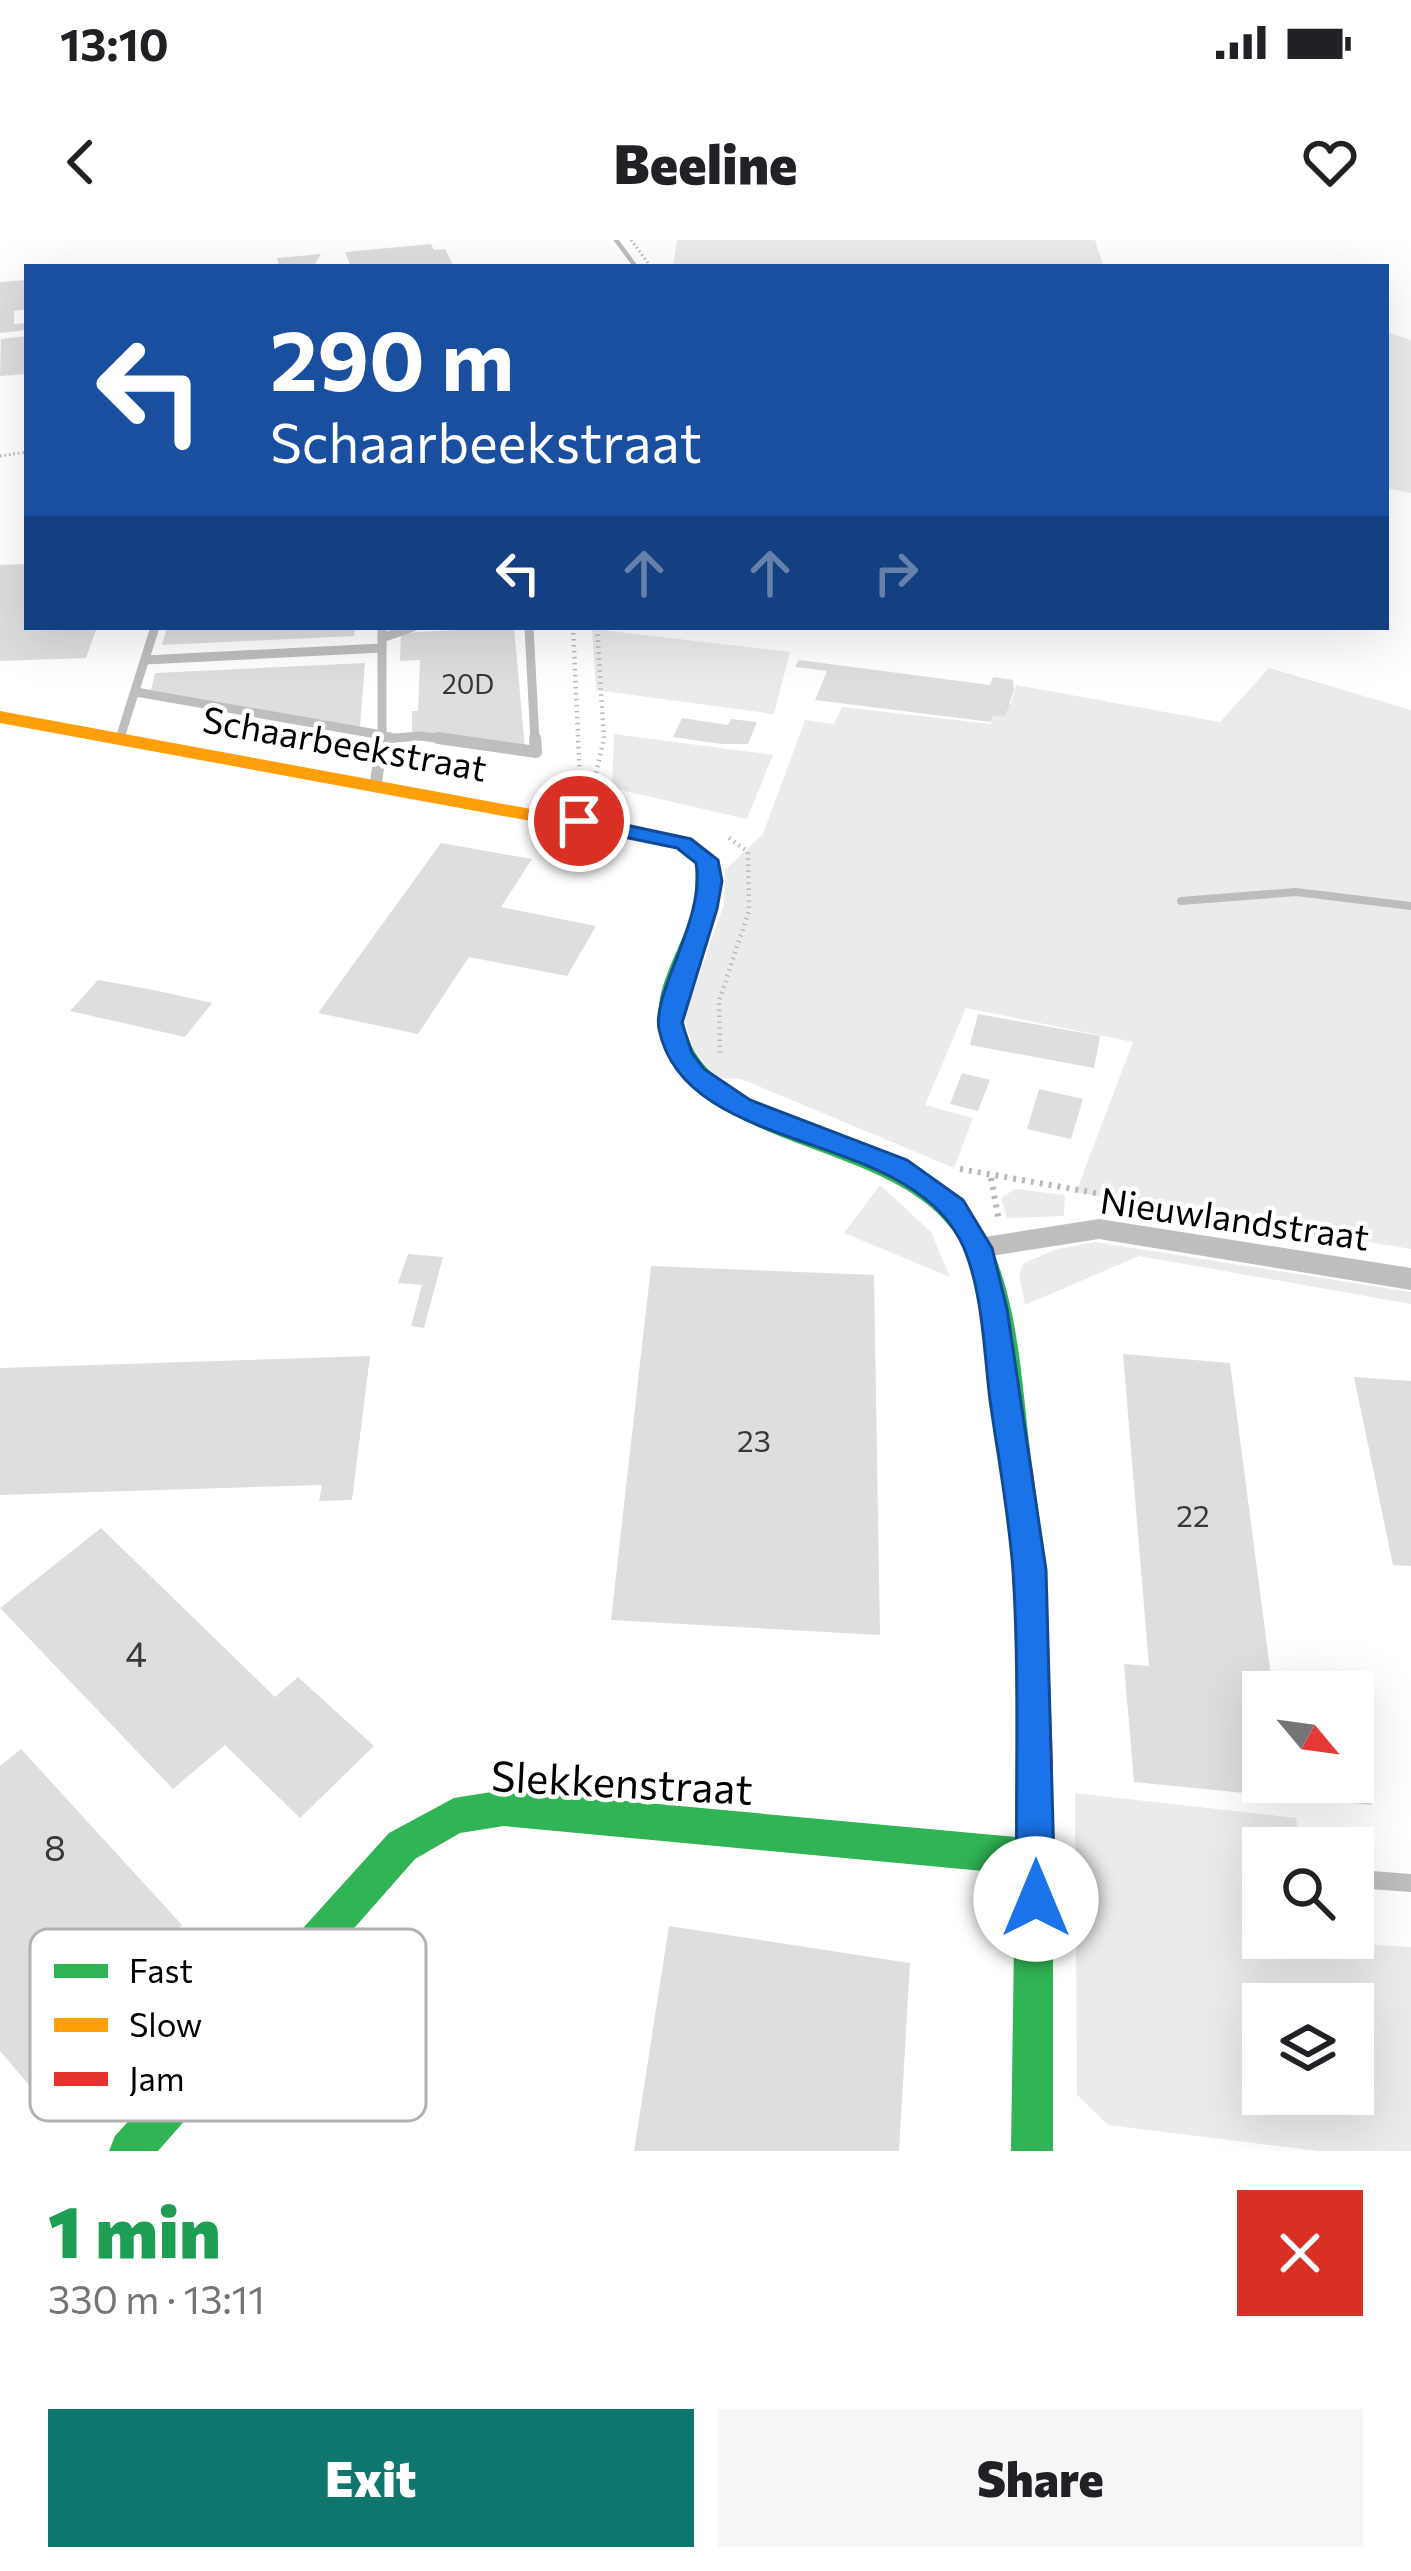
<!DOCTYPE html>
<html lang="en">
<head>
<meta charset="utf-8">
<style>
  :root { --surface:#fff; --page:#f6f6f6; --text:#202124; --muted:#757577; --accent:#0f766e }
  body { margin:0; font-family:Commissioner,sans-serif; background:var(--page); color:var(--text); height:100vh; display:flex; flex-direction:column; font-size:45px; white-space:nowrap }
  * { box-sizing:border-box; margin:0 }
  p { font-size:39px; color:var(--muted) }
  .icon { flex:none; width:66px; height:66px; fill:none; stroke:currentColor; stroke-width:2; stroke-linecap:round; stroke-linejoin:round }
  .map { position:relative; height:1911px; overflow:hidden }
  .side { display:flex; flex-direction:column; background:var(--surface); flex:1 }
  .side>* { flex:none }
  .banner { position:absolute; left:24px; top:24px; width:1365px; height:366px; border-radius:0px; box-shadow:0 12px 48px #0002; background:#1a4fa0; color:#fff; overflow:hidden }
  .needle { width:78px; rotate:119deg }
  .buttons { position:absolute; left:1242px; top:1431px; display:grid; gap:24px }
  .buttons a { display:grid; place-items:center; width:132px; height:132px; border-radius:0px; background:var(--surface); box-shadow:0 12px 48px #0002; font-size:60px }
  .pin { position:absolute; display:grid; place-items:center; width:102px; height:102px; color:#fff; margin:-51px; border:6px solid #fff; border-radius:50%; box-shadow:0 3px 12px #0007 }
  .me { position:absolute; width:132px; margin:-66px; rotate:0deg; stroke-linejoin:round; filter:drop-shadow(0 0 9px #0008) }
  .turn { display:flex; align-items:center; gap:42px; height:252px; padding:0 48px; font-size:54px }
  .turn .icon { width:156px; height:156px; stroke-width:2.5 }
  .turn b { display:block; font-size:84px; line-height:102px }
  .lanes { display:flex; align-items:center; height:114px; padding:0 48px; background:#0003; justify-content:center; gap:60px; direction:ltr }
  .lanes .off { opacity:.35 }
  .round { display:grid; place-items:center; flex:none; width:126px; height:126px; border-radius:0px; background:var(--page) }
  .summary { display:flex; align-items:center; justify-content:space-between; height:204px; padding:0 48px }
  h1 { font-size:72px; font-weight:800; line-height:90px; color:#1e9e55 }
  .primary-button { display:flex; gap:24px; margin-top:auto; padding:24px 48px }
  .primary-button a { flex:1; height:138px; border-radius:0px; background:var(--accent); color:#fff; font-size:48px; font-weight:800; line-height:138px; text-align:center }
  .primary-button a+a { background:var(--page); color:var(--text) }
  .status { display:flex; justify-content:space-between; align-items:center; height:84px; padding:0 60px; background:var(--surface); direction:ltr }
  .status svg { height:33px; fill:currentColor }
  header { display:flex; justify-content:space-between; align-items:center; height:156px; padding:0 48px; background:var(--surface); font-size:54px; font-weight:800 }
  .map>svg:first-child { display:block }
  .green { fill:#ebebeb; fill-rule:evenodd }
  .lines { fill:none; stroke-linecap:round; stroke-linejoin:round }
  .stream-far1 { stroke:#bdbdbd; stroke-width:4.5 }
  .stream { stroke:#bdbdbd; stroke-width:8 }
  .building { fill:#dedede }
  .path-far2 { stroke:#b9b9b9; stroke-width:3; stroke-dasharray:1.5 3; stroke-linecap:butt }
  .path-far1 { stroke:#b9b9b9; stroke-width:4.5; stroke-dasharray:1.5 4.5; stroke-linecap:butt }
  .path { stroke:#b9b9b9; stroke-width:6; stroke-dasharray:3 6; stroke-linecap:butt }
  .lane-far2 { stroke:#bebebe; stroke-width:9 }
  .lane-far1 { stroke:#bebebe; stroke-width:12 }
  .lane { stroke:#bebebe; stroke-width:18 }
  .street { fill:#bebebe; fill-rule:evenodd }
  .fast { fill:#30b455; fill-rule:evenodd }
  .slow { fill:#ff9f0a; fill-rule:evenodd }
  .jam { fill:#e5322d; fill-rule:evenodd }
  .route { fill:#1a73e8; stroke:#114b97; stroke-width:3 }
  .labels { text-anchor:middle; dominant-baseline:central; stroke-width:9; stroke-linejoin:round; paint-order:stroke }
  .far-number-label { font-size:27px; fill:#383838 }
  .number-label { font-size:30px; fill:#383838 }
  .street-label { font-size:36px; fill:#000; stroke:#fff }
  .near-number-label { font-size:36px; fill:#383838 }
  .near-street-label { font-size:42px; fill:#000; stroke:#fff }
  .key { fill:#fff; stroke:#b2b2b2; stroke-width:3 }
  .key-label { font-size:33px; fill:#000 }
</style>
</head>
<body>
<div class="status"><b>13:10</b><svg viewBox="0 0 49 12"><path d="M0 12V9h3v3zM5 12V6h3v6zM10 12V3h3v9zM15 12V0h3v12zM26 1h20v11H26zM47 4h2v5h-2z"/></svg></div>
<header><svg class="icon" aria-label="back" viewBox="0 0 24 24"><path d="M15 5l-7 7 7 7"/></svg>Beeline<svg class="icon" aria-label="heart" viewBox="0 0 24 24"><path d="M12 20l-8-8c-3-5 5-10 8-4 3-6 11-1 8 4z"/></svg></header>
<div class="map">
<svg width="1411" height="1911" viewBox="0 0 1411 1911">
  <rect width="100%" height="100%" fill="#fff"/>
  <!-- green -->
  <g class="green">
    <polygon points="677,0 1095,0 1104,27 673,27"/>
    <polygon points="1386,92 1411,100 1411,253 1386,248"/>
    <polygon points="592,389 790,412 774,474 596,450"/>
    <polygon points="1269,428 1411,470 1411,1009 1076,952 1133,802 966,768 925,865 973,878 954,928 741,839 714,838 694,809 684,779 724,664 725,630 763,594 805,480 834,484 842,467 991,484 996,462 1011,464 1016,445 1220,482"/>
    <polygon points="614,494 773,515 747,579 612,548"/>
    <polygon points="880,945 931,992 950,1037 844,993"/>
    <polygon points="1015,949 1065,955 1064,976 1007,978 1001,958"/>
    <polygon points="1095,1002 1411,1052 1411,1064 1139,1016 1025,1065 1019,1035 1024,1023 1057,1009"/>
    <path d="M 1075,1553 L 1296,1578 L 1300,1608 L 1263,1608 L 1263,1698 L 1411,1707 L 1411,1911 L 1319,1911 L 1108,1885 L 1077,1855 ZM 1263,1764 L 1353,1764 L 1353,1854 L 1263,1854 Z"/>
  </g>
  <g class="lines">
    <!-- stream-far1 -->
    <polyline class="stream-far1" points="616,0 636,27"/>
    <!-- stream -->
    <polyline class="stream" points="1181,661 1296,652 1411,666"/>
  </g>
  <!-- building -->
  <g class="building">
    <polygon points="431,4 434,10 445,9 454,27 351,27 345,12"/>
    <polygon points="321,14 313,27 279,27 277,18"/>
    <polygon points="27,40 27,69 14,71 14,84 27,83 27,90 0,93 0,42"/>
    <polygon points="27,96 27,134 0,136 1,99"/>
    <polygon points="27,324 27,387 97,387 86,418 0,421 0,325"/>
    <polygon points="167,387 355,387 354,396 162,405"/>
    <polygon points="514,387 525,509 412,492 412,471 418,471 420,420 400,421 401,393"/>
    <polygon points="799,420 990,445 993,437 1013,440 1014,450 1005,477 993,475 991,482 815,460 827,431 795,427"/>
    <polygon points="365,423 360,487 151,450 155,433"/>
    <polygon points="682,478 728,485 731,479 757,482 748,504 721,504 673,497"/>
    <polygon points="441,603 532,619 501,667 596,686 567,736 469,717 418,794 318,773"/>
    <polygon points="98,740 154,750 212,763 185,797 70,771"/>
    <polygon points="978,774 1100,796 1094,828 970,805"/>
    <polygon points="962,833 990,840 978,871 950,864"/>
    <polygon points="1039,849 1083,859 1071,899 1027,889"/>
    <polygon points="408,1014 443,1017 424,1088 411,1086 422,1045 398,1043"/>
    <polygon points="651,1026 874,1035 880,1395 611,1380"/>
    <polygon points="1123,1114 1230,1123 1271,1436 1351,1444 1353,1452 1263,1452 1263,1542 1353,1542 1355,1469 1372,1565 1328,1561 1326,1551 1294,1548 1296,1558 1134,1542 1124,1424 1149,1426"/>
    <polygon points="370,1116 352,1260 319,1261 322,1245 0,1255 0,1128"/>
    <polygon points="1354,1137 1411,1141 1411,1326 1393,1325"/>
    <polygon points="101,1288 275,1457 298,1437 374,1506 300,1578 225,1505 173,1549 0,1368"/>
    <polygon points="21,1509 182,1685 122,1743 140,1764 41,1859 0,1811 0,1526"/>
    <polygon points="669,1686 910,1723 899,1911 634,1911"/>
  </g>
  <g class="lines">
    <!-- path-far2 -->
    <g class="path-far2">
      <polyline points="631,0 651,27"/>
      <polyline points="0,216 27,212"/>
    </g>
    <!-- path-far1 -->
    <g class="path-far1">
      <polyline points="573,387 580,539 575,555"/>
      <polyline points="589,562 604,499 597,387"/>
      <polyline points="720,813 719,761 749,671 748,612 728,597"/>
    </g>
    <!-- path -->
    <g class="path">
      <polyline points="960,929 1360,1000"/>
      <polyline points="991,938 999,981"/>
    </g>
    <!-- lane-far2 -->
    <g class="lane-far2">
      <polyline points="382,387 382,501"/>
      <polyline points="529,387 535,501"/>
      <polyline points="382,398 413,387"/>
      <polyline points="145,420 382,408"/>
      <polyline points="136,452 382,495"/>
      <polyline points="120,498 155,387"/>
      <polyline points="382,499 420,496 460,501"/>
    </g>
    <!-- lane-far1 -->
    <g class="lane-far1">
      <polyline points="438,498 536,512 535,498"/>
      <polyline points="382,499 389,498"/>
      <polyline points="376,543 382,498"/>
    </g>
    <!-- lane -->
    <polyline class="lane" points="1358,1639 1411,1643"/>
    <!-- street -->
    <polygon class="street" points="1099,979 1411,1028 1411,1050 1099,999 978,1018 968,1015 964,1008 968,1001 978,998"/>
    <!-- fast -->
    <g class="fast">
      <path d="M 682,597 L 718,620 C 717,635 719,651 716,665 C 710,697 682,739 683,769 C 685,886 894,893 961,962 C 1022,1024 1020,1150 1033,1231 L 1028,1240 L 1017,1244 L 1006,1240 L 1001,1231 C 991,1160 995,1050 953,991 C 885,894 670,913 659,772 C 657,744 686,697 693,668 C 696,654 695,637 696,622 L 671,603 Z"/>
      <polygon points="1035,1508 1048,1513 1053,1525 1053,1911 1011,1911 1015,1634 504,1586 460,1593 415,1619 158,1911 109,1911 115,1896 389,1593 454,1558 504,1550 1016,1597 1017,1525 1022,1513"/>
    </g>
    <!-- slow -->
    <polygon class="slow" points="0,471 682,597 693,603 682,609 0,483"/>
    <!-- jam -->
    <polygon class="jam" points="1017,1218 1028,1222 1033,1231 1046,1332 1053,1525 1048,1537 1035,1542 1022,1537 1017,1525 1014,1332 1001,1231 1006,1222"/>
  </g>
  <!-- route -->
  <path class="route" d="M 579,575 L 691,599 L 718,620 L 722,641 L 717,669 L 682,783 L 692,813 L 704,829 L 750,860 L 907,920 L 963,960 L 992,1008 L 1007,1069 L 1046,1330 L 1055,1659 L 1049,1672 L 1036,1678 L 1022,1672 L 1017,1659 C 1015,1550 1020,1440 1013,1331 C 1009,1274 998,1217 990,1160 C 984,1112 983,1054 964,1008 C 913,887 685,918 659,789 C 652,752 706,679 696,623 L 677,608 L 571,586 L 571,577 Z"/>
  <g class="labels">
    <!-- far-number labels -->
    <g class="far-number-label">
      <text x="468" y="443">20D</text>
    </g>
    <!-- number labels -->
    <g class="number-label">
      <text x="754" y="1199">23</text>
      <text x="1193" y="1274">22</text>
    </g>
    <!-- street labels -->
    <g class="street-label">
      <text transform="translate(345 502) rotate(10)">Schaarbeekstraat</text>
      <text transform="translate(1235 977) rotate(8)">Nieuwlandstraat</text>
    </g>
    <!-- near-number labels -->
    <g class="near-number-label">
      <text x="136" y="1412">4</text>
      <text x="55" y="1606">8</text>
    </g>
    <!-- near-street labels -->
    <g class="near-street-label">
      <text transform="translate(622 1541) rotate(3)">Slekkenstraat</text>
    </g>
  </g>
  <!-- legend -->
  <rect x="30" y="1689" width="396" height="192" rx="18" class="key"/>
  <rect x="54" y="1724" width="54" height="14" fill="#30b455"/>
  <rect x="54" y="1778" width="54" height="14" fill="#ff9f0a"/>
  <rect x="54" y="1832" width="54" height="14" fill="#e5322d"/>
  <g class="key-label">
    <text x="129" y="1743">Fast</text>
    <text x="129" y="1797">Slow</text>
    <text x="129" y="1851">Jam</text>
  </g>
</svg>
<div class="buttons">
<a><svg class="needle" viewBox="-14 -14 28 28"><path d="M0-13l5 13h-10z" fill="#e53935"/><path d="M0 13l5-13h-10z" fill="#757577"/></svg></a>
<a><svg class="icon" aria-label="search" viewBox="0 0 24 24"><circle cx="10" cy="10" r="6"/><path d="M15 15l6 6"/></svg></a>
<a><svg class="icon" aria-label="layers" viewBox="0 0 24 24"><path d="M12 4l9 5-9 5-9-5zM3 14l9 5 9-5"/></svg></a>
</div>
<div class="pin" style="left:579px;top:581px;background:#d93025"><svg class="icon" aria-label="arrive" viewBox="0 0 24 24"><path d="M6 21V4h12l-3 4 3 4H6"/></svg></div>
<svg class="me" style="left:1036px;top:1659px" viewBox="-20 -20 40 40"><circle r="19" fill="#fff"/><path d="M0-13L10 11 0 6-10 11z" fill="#1a73e8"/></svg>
<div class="banner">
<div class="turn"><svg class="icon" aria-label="left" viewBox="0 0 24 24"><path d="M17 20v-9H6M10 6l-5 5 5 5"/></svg><div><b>290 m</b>Schaarbeekstraat</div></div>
<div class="lanes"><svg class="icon" aria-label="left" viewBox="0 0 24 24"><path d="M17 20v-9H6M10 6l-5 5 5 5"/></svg><svg class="icon off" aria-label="ahead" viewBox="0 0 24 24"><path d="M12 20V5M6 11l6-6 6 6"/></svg><svg class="icon off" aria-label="ahead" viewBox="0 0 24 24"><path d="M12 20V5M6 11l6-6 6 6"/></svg><svg class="icon off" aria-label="right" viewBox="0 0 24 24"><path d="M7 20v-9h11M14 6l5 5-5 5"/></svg></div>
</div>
</div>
<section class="side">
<div class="summary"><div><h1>1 min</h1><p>330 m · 13:11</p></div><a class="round" style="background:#d93025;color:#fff"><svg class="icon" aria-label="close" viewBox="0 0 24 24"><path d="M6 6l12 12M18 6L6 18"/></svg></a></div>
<div class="primary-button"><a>Exit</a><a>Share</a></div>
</section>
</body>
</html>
